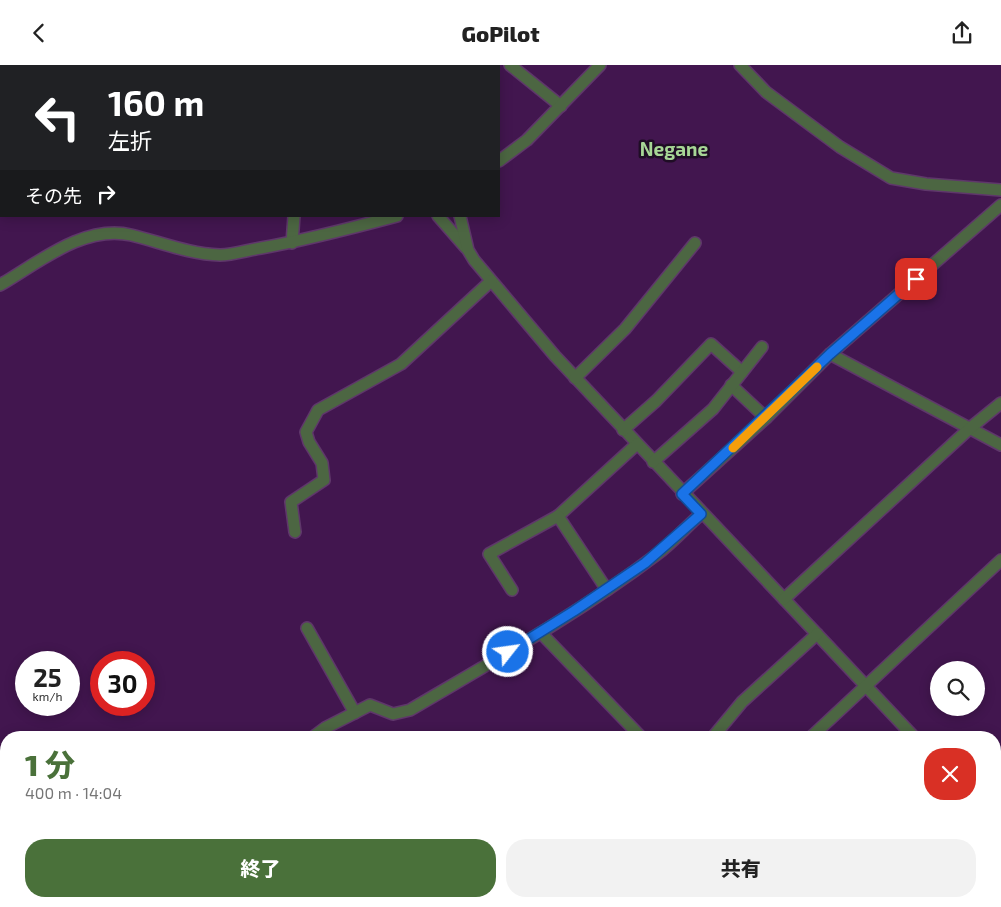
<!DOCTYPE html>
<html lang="ja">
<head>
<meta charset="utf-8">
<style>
  :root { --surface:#fff; --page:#f2f2f2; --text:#222; --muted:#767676; --accent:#4a713a }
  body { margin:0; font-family:"Exo 2","Noto Sans JP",sans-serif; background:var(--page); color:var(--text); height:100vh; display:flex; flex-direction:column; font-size:19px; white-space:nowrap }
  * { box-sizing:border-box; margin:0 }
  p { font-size:16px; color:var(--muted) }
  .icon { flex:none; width:28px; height:28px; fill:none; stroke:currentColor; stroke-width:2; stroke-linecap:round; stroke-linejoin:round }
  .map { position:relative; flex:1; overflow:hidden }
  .details { position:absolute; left:0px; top:666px; width:1001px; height:176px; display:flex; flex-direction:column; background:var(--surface); border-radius:20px 20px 0 0; box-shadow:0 2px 12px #0003 }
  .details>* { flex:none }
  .banner { position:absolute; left:0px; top:0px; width:500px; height:152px; box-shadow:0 2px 12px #0003; background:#202124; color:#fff; overflow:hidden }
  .fabs { position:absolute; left:930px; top:596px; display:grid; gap:10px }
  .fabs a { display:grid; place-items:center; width:55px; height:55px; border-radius:50%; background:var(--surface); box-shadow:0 2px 12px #0003; font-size:25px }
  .speed { position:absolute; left:15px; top:586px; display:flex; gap:10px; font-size:25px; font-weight:700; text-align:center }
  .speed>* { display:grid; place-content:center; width:65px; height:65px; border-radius:50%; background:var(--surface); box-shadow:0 2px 12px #0003; line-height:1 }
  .speed small { font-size:12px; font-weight:400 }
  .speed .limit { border:8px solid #d22; background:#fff; color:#111 }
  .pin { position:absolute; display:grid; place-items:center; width:42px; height:42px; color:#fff; margin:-21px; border-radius:10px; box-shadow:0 2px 8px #0006 }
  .me { position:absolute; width:55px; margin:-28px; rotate:60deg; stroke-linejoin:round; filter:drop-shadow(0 0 4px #0008) }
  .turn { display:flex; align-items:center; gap:18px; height:105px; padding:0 25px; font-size:22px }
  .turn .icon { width:65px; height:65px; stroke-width:2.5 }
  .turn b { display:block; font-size:35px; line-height:42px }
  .then { display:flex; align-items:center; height:48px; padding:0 25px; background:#0003; gap:10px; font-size:19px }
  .round { display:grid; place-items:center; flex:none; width:52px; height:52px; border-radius:20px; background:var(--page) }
  .headline { display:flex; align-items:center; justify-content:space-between; height:85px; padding:0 25px }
  h1 { font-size:30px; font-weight:800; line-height:38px; color:var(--accent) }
  .primary-button { display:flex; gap:10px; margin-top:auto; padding:10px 25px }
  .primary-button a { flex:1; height:58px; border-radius:20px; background:var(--accent); color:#fff; font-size:20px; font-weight:800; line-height:58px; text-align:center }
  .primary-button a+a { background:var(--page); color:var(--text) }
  header { display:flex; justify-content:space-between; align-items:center; height:65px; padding:0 25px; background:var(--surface); font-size:22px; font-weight:800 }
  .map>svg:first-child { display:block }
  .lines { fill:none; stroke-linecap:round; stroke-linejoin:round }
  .minor-casing { stroke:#5f376b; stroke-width:14 }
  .major-casing { stroke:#5f376b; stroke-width:18 }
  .minor { stroke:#4c6642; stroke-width:11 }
  .major { stroke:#679d52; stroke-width:15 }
  .route-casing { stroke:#114b97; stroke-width:12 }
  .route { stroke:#1a73e8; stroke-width:9 }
  .slow { stroke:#f59e0b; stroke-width:9 }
  .labels { text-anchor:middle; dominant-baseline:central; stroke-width:5; stroke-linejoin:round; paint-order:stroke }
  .neighbourhood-label { font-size:19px; font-weight:bold; fill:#a7d696; stroke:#1f0d25 }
</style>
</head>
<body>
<header><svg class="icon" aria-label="back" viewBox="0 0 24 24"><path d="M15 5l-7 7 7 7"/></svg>GoPilot<svg class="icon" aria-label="share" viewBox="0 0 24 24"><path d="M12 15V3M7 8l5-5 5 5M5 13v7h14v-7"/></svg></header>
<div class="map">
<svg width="1001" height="842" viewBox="0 0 1001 842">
  <rect width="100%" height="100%" fill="#42164f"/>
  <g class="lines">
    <defs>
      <g id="minor">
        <polyline points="258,0 261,1"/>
        <polyline points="435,0 435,1"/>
        <polyline points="510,0 561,41"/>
        <polyline points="740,0 766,27 840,82 891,113 926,119 1001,125"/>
        <polyline points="499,96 527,75 600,0"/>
        <polyline points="438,151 466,183"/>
        <polyline points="460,151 468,185 474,195 555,291 914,672"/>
        <polyline points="292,178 294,151"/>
        <path d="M 0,220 C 38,198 84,159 131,170 C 160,177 189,189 220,190 C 233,190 248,185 261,183 C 307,175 352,163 397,151"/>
        <polyline points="830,289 1001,380"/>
        <polyline points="575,313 625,264 695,178"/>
        <polyline points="731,320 766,353"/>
        <polyline points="623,365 656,336 711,279 742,307"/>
        <polyline points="653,397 713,344 762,282"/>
        <polyline points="682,429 766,353 830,289 1001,140"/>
        <polyline points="558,451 637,379"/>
        <polyline points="295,467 291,437 324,415 322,398 309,377 306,367 318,345 401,299 491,216"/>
        <polyline points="512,525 489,489 558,451 607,525"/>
        <polyline points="784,534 969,364 1001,338"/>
        <polyline points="307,563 355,648"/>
        <polyline points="541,568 641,672"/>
        <path d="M 313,672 L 325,663 L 370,640 L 393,649 L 410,645 C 493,596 578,549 656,490 C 672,478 686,462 701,449"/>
        <polyline points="713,672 742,637 817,569"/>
        <polyline points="811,672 1001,495"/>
        <polyline points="807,836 813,842"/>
        <polyline points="107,842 118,836"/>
      </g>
      <g id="major">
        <polyline points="995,737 1001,732"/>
        <polyline points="884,842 890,836"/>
      </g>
    </defs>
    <!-- minor casing -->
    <use href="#minor" class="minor-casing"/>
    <!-- major casing -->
    <use href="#major" class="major-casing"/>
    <!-- minor -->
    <use href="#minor" class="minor"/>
    <!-- major -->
    <use href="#major" class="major"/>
  </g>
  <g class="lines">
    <defs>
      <polyline id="route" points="508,587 574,546 645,498 701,449 682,429 830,289 916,214"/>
    </defs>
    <!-- route casing -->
    <use href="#route" class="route-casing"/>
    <!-- route -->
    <use href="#route" class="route"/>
    <!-- slow -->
    <polyline class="slow" points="733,383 817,302"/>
  </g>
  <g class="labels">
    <!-- neighbourhood labels -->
    <g class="neighbourhood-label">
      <text x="674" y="83">Negane</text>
    </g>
  </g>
</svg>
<div class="fabs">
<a><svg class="icon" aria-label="search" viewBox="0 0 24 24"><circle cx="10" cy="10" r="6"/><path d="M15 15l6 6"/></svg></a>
</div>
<div class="speed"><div>25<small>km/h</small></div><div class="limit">30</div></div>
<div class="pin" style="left:916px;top:214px;background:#d93025"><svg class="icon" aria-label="arrive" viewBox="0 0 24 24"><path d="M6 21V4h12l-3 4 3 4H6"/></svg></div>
<svg class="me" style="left:508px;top:587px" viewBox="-20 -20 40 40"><circle r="17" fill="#1a73e8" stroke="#fff" stroke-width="3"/><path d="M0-11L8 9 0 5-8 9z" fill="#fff"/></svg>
<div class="banner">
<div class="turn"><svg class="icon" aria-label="left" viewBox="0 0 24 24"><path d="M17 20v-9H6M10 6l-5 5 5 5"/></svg><div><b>160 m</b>左折</div></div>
<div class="then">その先<svg class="icon" aria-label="right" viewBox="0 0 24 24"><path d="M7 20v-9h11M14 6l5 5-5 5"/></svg></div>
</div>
<section class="details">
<div class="headline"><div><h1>1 分</h1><p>400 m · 14:04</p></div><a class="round" style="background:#d93025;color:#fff"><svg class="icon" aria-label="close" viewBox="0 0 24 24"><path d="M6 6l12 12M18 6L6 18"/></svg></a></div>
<div class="primary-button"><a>終了</a><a>共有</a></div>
</section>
</div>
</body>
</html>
